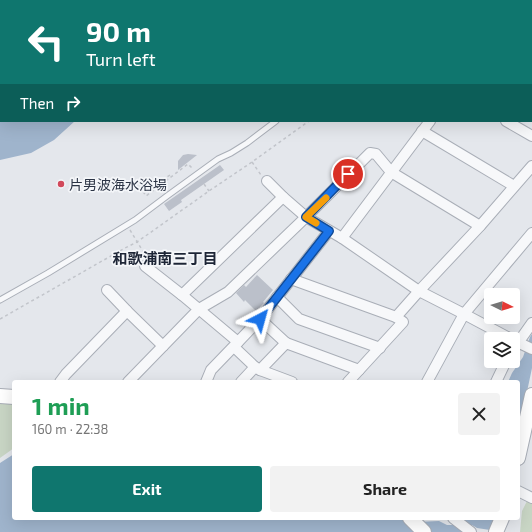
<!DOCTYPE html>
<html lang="en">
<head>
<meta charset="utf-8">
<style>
  :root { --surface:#fff; --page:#f2f2f2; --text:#222; --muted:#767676; --accent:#0f766e }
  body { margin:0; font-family:"Exo 2","Noto Sans JP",sans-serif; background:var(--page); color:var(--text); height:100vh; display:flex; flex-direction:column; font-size:15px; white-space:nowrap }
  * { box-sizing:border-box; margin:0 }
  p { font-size:13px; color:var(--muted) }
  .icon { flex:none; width:22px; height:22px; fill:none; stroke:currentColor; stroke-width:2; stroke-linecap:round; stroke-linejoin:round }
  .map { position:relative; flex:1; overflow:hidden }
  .sheet { position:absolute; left:12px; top:380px; width:508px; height:140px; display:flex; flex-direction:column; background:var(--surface); border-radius:4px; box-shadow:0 4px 16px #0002 }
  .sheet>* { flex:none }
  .banner { position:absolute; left:0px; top:0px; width:532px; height:122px; box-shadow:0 4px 16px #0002; background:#0f766e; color:#fff; overflow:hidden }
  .needle { width:26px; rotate:95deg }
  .tools { position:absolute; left:484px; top:288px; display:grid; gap:8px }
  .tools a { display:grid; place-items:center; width:36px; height:36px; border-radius:4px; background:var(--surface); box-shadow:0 4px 16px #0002; font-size:20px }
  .pin { position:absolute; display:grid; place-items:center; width:34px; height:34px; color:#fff; margin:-17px; border:2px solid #fff; border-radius:50%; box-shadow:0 1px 4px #0007 }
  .me { position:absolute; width:44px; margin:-22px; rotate:39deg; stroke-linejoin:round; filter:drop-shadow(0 0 3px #0008) }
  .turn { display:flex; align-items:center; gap:14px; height:84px; padding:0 20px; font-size:18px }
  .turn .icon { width:52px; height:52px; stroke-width:2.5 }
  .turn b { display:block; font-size:28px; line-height:34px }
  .then { display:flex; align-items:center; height:38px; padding:0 20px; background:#0003; gap:8px; font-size:15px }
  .round { display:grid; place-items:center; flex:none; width:42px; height:42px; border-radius:4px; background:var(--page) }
  .head { display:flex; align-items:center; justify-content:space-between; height:68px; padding:0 20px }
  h1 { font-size:24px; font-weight:700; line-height:30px; color:#1e9e55 }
  .cta { display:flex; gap:8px; margin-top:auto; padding:8px 20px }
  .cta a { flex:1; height:46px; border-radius:4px; background:var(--accent); color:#fff; font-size:16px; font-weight:700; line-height:46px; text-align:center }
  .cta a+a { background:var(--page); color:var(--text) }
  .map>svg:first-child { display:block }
  .green { fill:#c9d6c5 }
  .water { fill:#9fb4cc }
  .building { fill:#bbc0ca }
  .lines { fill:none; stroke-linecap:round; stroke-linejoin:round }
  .service-casing { stroke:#a9aeb7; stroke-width:7 }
  .minor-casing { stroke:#a9aeb7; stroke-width:12 }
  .secondary-casing { stroke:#a9aeb7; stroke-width:16 }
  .path { stroke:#c2c5cb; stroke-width:1.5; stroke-dasharray:3 3; stroke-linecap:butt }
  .service { stroke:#f7f8fa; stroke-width:5 }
  .minor { stroke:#f7f8fa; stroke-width:10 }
  .secondary { stroke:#fff; stroke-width:14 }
  .route-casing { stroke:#114b97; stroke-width:10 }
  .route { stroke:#1a73e8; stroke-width:7 }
  .slow { stroke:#f59e0b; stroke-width:7 }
  .poi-dot { fill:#d1495b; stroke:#f4f6f9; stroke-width:1.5 }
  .labels { text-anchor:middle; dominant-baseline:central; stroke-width:3.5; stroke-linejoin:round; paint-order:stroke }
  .poi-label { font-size:14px; fill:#2b3445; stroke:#f4f6f9; text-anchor:start }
  .neighbourhood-label { font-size:15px; font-weight:bold; fill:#1d2536; stroke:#f4f6f9 }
</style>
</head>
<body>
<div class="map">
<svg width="532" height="532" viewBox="0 0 532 532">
  <rect width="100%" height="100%" fill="#e4e7ec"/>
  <!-- green -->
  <g class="green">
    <polygon points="0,401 14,402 14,448 0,458"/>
    <polygon points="528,499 532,500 532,532 520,532 522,511"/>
  </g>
  <!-- water -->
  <g class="water">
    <polygon points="0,0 287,0 285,1 1,1 1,121 75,121 54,140 31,153 0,160"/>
    <polygon points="532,334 532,368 518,434 518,382 508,382 512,373 523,357 530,337"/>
    <polygon points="14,454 14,518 373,518 389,520 393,518 402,518 417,522 439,521 447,525 455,525 460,518 495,518 490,530 477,528 472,525 468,532 0,532 0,463"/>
  </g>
  <!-- building -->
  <g class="building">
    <polygon points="188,154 197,155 178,170 178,161 183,155"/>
    <polygon points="220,165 224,170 181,200 182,202 169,211 164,204"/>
    <polygon points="257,275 273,290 263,302 264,303 256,311 245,300 244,302 236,293 244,285 246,287"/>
  </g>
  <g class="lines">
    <defs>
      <g id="service">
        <polyline points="453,1 454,0"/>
        <polyline points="0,300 48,273 135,220 167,196 218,159 231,153 247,143 276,121"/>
      </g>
      <g id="minor">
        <polyline points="531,35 532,35"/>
        <polyline points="506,121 532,136"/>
        <polyline points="422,131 514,186"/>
        <polyline points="267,181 283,197 306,217 370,153 376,154 391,172 480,226"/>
        <polyline points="342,238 430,121"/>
        <polyline points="145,266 182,295"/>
        <polyline points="291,279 396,317"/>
        <polyline points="107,290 127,311"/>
        <polyline points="277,297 299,319 380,348"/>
        <polyline points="260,319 238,342 182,295 283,197"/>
        <polyline points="513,340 532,349"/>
        <polyline points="286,343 260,319 329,231"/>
        <polyline points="234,347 255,367"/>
        <polyline points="513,350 532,323"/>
        <polyline points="260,370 292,382"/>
        <polyline points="60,382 66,374 127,311 163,346"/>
        <polyline points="128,382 199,309 228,292 306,217 342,238 419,291 464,314 511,339"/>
        <polyline points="206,382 211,370 238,342"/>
        <polyline points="241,382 255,367 260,370 286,343 359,370"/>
        <polyline points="348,382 403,322 396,317 419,291 480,226 532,166"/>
        <polyline points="427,382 464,314 532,233"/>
        <polyline points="496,382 506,361"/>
        <polyline points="518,491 532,498"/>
        <polyline points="453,518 471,532"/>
      </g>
      <g id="secondary">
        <polyline points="0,396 14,397"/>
        <polyline points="518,458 532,395"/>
        <polyline points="410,518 424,532"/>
        <polyline points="496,532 502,518"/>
      </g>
    </defs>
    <!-- service casing -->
    <use href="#service" class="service-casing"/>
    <!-- minor casing -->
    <use href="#minor" class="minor-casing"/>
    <!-- secondary casing -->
    <use href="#secondary" class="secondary-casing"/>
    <!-- path -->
    <g class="path">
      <polyline points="487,1 488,0"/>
      <polyline points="531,24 532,20"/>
      <polyline points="252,162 261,175"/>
      <polyline points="170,175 144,193 146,196 188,164 193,169"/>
      <polyline points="204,184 209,191"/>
      <polyline points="130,230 147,258"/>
      <polyline points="0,319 125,248 137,242 209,191 252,162 309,121"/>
    </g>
    <!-- service -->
    <use href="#service" class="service"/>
    <!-- minor -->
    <use href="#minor" class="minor"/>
    <!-- secondary -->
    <use href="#secondary" class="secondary"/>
  </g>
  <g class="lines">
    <defs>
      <polyline id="route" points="260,319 329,231 306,217 348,174"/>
    </defs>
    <!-- route casing -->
    <use href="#route" class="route-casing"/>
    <!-- route -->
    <use href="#route" class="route"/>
    <!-- slow -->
    <polyline class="slow" points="316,223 306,217 326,198"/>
  </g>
  <!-- markers -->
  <circle class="poi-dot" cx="61" cy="184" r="4"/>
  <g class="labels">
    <!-- poi labels -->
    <g class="poi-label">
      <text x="69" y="184">片男波海水浴場</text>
    </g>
    <!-- neighbourhood labels -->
    <g class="neighbourhood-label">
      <text x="165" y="258">和歌浦南三丁目</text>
    </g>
  </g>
</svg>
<div class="tools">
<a><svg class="needle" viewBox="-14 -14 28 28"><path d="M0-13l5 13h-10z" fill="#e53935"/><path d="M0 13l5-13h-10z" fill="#767676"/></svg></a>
<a><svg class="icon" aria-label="layers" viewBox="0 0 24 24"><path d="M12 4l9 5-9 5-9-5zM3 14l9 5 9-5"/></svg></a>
</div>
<div class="pin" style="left:348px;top:174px;background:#d93025"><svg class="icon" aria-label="arrive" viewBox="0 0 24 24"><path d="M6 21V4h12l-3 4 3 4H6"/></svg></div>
<svg class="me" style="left:260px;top:319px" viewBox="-20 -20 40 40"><path d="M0-17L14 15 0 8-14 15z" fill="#1a73e8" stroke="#fff" stroke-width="4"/></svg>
<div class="banner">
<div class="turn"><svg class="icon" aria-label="left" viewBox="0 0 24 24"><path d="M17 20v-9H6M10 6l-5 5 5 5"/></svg><div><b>90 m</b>Turn left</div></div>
<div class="then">Then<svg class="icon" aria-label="right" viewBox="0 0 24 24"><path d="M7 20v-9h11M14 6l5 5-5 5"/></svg></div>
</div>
<section class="sheet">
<div class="head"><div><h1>1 min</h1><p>160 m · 22:38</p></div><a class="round"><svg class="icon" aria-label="close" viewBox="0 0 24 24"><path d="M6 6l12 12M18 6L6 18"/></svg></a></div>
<div class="cta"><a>Exit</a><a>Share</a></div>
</section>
</div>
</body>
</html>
